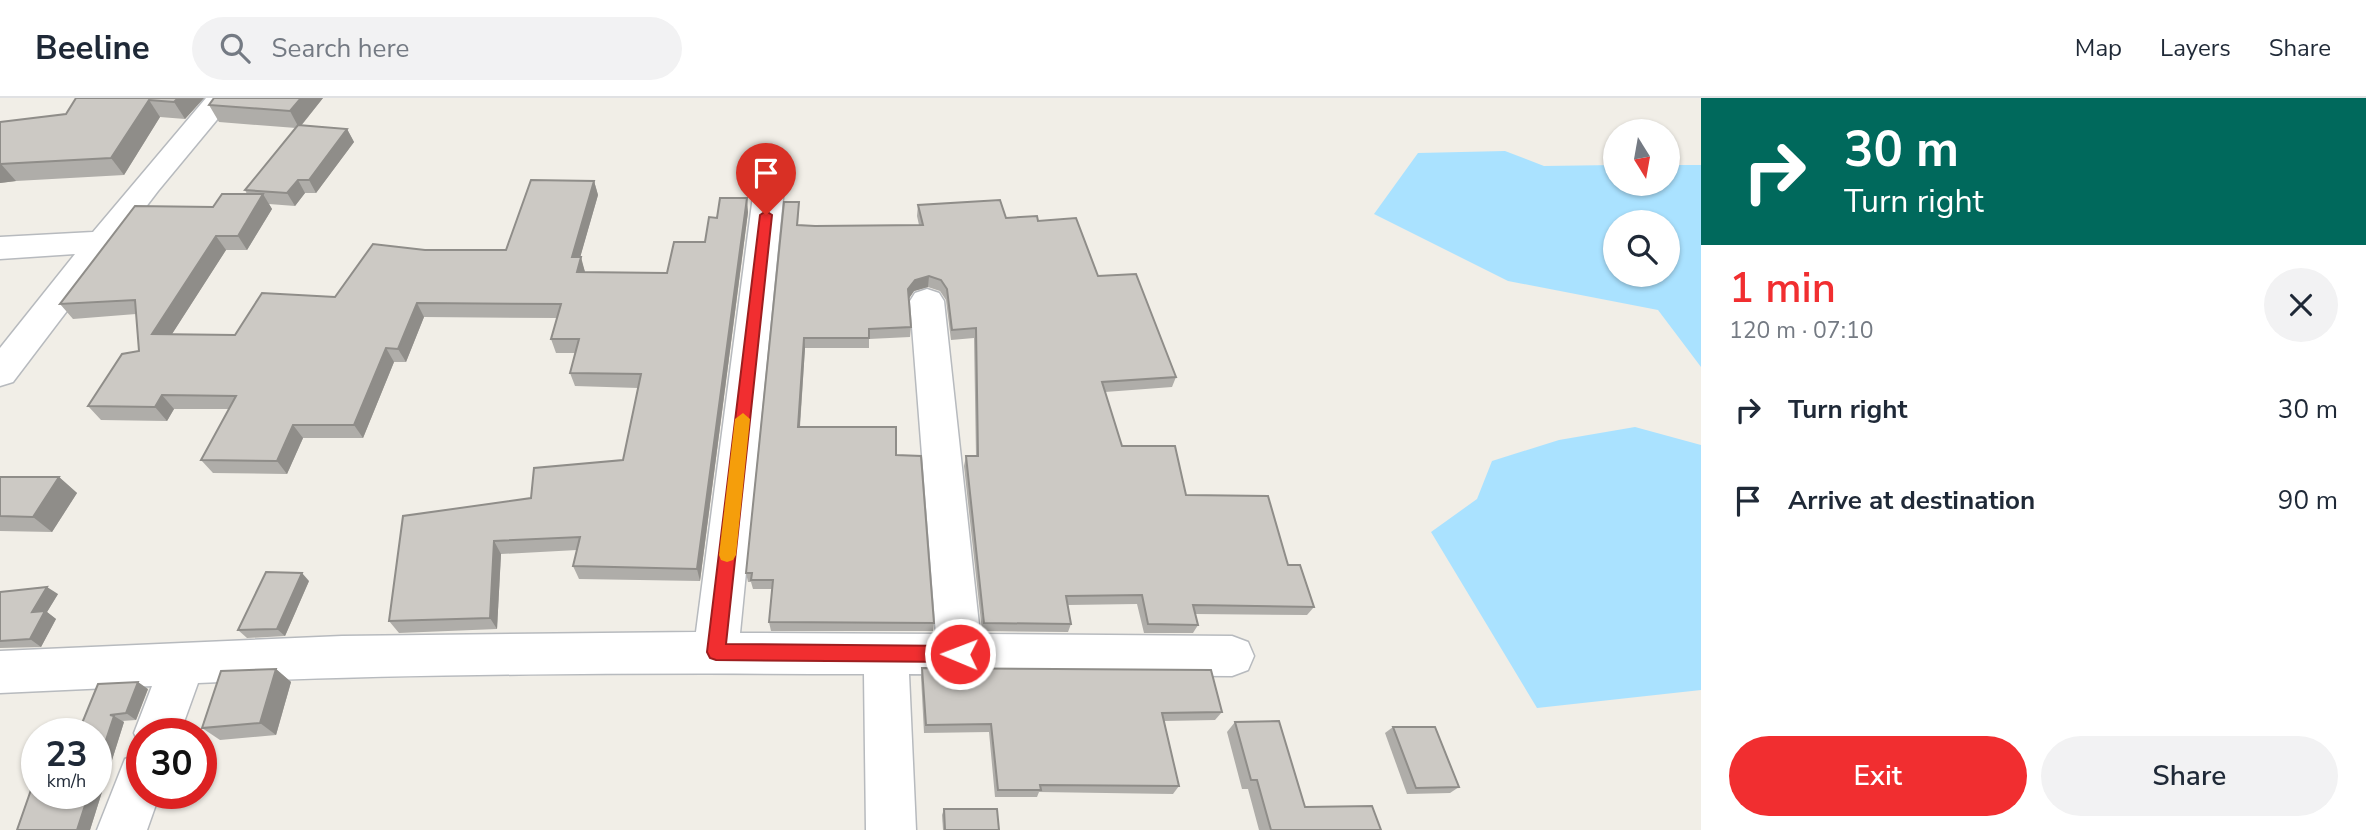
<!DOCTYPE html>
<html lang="en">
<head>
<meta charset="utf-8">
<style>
  :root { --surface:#fff; --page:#f2f2f3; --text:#1f2937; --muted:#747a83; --line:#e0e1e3; --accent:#f12e30 }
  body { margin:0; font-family:"Nunito Sans",sans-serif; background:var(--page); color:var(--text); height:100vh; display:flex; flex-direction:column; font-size:26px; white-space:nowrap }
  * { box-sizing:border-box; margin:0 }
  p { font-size:23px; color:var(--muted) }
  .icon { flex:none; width:38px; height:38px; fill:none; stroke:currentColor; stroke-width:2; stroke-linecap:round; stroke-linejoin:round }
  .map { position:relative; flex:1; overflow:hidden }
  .sheet { display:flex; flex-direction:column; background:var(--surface); width:665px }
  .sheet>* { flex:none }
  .hud { background:#00695c; color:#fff; overflow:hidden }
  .needle { width:46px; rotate:169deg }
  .fabs { position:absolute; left:1603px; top:21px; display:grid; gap:14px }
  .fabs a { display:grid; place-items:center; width:77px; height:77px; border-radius:50%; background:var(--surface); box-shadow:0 2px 5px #0004; font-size:35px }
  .speed { position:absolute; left:21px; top:620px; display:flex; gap:14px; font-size:35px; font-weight:700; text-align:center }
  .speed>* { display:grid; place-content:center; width:91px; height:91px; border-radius:50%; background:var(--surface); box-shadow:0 2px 5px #0004; line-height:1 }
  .speed small { font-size:18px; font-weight:400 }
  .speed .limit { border:10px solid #d22; background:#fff; color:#111 }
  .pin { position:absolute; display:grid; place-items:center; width:60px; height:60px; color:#fff; margin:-72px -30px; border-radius:50% 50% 50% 0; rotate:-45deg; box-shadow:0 0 7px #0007 }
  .pin .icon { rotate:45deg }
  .me { position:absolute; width:77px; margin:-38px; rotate:271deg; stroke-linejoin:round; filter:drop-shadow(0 0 5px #0008) }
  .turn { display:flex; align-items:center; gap:24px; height:147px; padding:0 28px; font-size:32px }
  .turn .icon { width:91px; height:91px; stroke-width:2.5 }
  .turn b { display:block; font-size:49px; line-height:60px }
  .round { display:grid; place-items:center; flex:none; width:74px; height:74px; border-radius:37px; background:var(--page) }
  .head { display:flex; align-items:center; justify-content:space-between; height:119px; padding:0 28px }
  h1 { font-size:42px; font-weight:600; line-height:52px; color:var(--accent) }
  .action { display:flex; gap:14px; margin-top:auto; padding:14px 28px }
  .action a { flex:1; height:80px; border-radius:42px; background:var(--accent); color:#fff; font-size:28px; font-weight:600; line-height:80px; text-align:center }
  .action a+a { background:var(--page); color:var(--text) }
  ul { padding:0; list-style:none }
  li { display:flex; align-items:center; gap:21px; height:91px; padding:0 28px }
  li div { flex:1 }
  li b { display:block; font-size:26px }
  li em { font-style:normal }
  header { display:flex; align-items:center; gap:42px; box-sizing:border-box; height:98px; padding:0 35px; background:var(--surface); border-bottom:2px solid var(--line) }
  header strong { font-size:33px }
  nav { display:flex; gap:38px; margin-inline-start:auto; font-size:24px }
  .search { width:490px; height:63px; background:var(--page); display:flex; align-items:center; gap:18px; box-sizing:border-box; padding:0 24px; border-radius:38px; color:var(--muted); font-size:26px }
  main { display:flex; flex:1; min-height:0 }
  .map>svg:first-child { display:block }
  .water { fill:#aae2ff; fill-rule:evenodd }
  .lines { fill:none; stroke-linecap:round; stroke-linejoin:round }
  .minor-casing { stroke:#b7babe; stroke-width:3 }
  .minor { fill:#fff; fill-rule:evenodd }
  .wall { fill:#afada9 }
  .shaded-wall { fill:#8f8d89 }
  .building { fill:#ccc9c4; stroke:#8f8d89; stroke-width:2 }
  .route { fill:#f12e30; stroke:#9d1e1f; stroke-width:2 }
  .slow { fill:#f59e0b }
</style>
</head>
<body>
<header>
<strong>Beeline</strong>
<div class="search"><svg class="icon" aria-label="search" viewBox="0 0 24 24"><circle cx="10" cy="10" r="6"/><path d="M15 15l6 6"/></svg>Search here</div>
<nav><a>Map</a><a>Layers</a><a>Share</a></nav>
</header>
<main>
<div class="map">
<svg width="1701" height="732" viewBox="0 0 1701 732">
  <rect width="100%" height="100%" fill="#f1eee7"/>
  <!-- water -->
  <g class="water">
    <path d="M 1505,53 L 1544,68 L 1615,67 L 1615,86 L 1668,86 L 1668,67 L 1701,67 L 1701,269 L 1658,212 L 1508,183 L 1374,116 L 1418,55 ZM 1615,124 L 1668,124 L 1668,177 L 1615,177 Z"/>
    <polygon points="1635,329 1701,347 1701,592 1537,610 1431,434 1477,401 1492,363 1559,342"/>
  </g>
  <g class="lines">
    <defs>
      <g id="minor">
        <polygon points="206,0 235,0 158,93 13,284 0,288 0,250 75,156 0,161 0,139 93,134"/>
        <path d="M 769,81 L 780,83 L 784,90 L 740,535 L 936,536 L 910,203 L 915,195 L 927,191 L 939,195 L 944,203 L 980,536 L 1232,538 L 1248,544 L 1254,558 L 1248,572 L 1232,578 L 909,576 L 916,732 L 866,732 L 864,576 C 642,575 420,575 198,585 L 180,635 L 142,635 L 142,652 L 134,635 L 152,588 L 0,595 L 0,553 L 342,538 L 696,534 L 754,90 L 758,83 Z"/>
        <polygon points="142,654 142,695 160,695 147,732 97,732 125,661"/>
      </g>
    </defs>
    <!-- minor casing -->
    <use href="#minor" class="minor-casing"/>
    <!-- minor -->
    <use href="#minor" class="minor"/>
  </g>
  <!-- wall -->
  <g class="wall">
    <polygon points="76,0 204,0 185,21 160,19 124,77 16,83 0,85 0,24 66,16"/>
    <polygon points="323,0 301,28 347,31 354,44 316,95 305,95 295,108 269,106 272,111 247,152 226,152 172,236 235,237 335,199 425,152 506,152 594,83 598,97 580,159 585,174 667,175 705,144 717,120 748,114 700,483 579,481 573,468 577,452 501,456 497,531 399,535 389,523 531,400 623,362 638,290 575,288 570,275 575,255 556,255 551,241 557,220 424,219 406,264 394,264 363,340 303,340 287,376 213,375 201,362 229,311 174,311 167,323 101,322 88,308 139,253 136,216 73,221 60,206 213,109 247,96 245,92 296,30 219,24 209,7"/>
    <polygon points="799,104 798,127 815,128 919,127 917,118 918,107 1006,120 1038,123 1098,178 1176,279 1172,289 1105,294 1122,348 1186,397 1288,467 1314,509 1307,517 1195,516 1198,527 1193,535 1144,535 1137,506 1068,507 1071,526 1068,534 982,533 964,368 966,358 976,358 974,240 951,242 946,202 940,193 928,189 914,193 909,200 911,229 910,239 869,241 869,250 805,250 800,329 896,357 934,525 933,533 771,533 769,524 772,491 753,491 751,484 748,484 746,475"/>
    <polygon points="0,379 59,379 77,395 52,434 0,433"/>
    <polygon points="309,483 285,538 247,540 238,532"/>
    <polygon points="0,494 58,496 47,514 56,521 41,549 0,550"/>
    <polygon points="922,570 1222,614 1215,622 1164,623 1179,688 1173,696 1039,694 1037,699 995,699 989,634 924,635 921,579"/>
    <polygon points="276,571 291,584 276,637 220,642 202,630"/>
    <polygon points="148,591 136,622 122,623 124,624 90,732 17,732 96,695 78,635"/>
    <polygon points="1235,624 1305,709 1381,732 1259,732 1248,691 1242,691 1227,634"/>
    <polygon points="1393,629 1459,689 1450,695 1407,696 1385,635"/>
    <polygon points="944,711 999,732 943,732 942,717"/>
  </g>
  <!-- shaded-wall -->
  <g class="shaded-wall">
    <polygon points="178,0 204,0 185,21 174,4"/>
    <polygon points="301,0 323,0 299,30 290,13"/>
    <polygon points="149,2 160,19 124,77 111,60"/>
    <polygon points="347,31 354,44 316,95 309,82"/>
    <polygon points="0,66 1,66 16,83 0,85"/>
    <polygon points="298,82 305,95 295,108 287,95"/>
    <polygon points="594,83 598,97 576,174 572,159"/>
    <polygon points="263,96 272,111 247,152 238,138"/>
    <polygon points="747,100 748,114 700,483 697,471"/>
    <polygon points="216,138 226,152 163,250 152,236"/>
    <polygon points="581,159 585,174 577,174"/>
    <polygon points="929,178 928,189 914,193 908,202 908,191 915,182"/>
    <polygon points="417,205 424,219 406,264 398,251"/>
    <polygon points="804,240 805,250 799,339 798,329"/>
    <polygon points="386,250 394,264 363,340 354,327"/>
    <polygon points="162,297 174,311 167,323 155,309"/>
    <polygon points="293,327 303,340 287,376 277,363"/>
    <polygon points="59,379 77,395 52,434 33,419"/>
    <polygon points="494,443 501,456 497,531 490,520"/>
    <polygon points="302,475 309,483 285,538 277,531"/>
    <polygon points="47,489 58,496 47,514 56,521 41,549 30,541 32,514"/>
    <polygon points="276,571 291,584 276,637 260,625"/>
    <polygon points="138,584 148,591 136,622 126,615"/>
    <polygon points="114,618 124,624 90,732 77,732 89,695 96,695 96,672"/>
  </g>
  <!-- building -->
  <g class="building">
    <polygon points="76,0 178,0 174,4 149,2 111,60 0,66 0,24 66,16"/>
    <polygon points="214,0 301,0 290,13 209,7"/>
    <polygon points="298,27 347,31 309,82 298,82 287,95 245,92"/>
    <polygon points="531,82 594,83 572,159 581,159 577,174 667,175 674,144 705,144 709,119 717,120 720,100 747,100 697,471 573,468 580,439 494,443 490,520 389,523 403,418 531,400 534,370 623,362 641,276 570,275 579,241 551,241 561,206 417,205 398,251 386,250 354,327 293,327 277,363 201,362 236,298 162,297 155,309 88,308 122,256 139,253 135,202 60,206 135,108 213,109 222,96 263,96 238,138 216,138 152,236 235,237 262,195 335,199 373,146 425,152 506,152"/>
    <polygon points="1000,102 1006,120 1037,118 1038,123 1076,120 1098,178 1136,176 1176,279 1102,284 1122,348 1175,348 1186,397 1268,398 1288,467 1300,467 1314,509 1193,507 1198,527 1148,526 1142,497 1066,498 1071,526 984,525 966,358 978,358 976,230 952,232 947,191 941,182 929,178 915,182 908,191 911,229 869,231 869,240 804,240 798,329 896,329 896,357 921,358 934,525 769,524 773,482 751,482 752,475 746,475 784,104 799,104 797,127 815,128 923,127 918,107"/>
    <polygon points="0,379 59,379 33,419 0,418"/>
    <polygon points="266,474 302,475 277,531 238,532"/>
    <polygon points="47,489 32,514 45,513 30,541 0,543 0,494"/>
    <polygon points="922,570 1211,572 1222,614 1162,615 1179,688 1040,687 1041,692 998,692 991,626 926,627"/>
    <polygon points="276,571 260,625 202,630 221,573"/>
    <polygon points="138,584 126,615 110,617 114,618 96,672 96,635 78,635 98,586"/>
    <polygon points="1279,623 1305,709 1372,708 1381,732 1271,732 1257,682 1251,682 1235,624"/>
    <polygon points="1393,629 1435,629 1459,689 1416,690"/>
    <polygon points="32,689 37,689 37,695 89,695 77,732 17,732"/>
    <polygon points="944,711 997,711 999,732 945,732"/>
  </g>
  <!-- route -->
  <polygon class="route" points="766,113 772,117 726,546 960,548 967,550 969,556 967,562 960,564 716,562 710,560 707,554 760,117"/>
  <!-- slow -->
  <polygon class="slow" points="743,315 750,321 736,457 733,462 727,464 721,462 719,457 735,321"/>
</svg>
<div class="fabs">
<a><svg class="needle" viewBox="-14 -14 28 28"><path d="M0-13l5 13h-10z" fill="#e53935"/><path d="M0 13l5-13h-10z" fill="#747a83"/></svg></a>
<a><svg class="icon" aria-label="search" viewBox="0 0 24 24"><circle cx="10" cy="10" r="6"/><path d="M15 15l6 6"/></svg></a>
</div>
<div class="speed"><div>23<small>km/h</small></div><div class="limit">30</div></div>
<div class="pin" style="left:766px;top:117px;background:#d93025"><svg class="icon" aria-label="arrive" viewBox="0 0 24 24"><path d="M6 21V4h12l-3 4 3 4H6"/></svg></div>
<svg class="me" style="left:960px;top:556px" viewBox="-20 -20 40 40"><circle r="17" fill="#f12e30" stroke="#fff" stroke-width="3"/><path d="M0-11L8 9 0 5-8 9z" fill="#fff"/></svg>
</div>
<section class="sheet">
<div class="hud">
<div class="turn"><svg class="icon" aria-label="right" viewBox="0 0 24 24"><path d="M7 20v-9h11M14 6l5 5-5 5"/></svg><div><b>30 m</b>Turn right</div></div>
</div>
<div class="head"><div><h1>1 min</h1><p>120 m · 07:10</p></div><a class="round"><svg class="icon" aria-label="close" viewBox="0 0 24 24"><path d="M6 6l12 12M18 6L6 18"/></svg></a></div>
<ul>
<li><svg class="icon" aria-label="right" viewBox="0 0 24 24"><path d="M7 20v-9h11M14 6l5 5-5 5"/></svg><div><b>Turn right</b></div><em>30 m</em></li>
<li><svg class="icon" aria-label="arrive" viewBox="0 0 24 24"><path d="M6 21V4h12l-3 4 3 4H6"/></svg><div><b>Arrive at destination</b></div><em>90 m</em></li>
</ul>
<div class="action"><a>Exit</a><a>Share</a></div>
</section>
</main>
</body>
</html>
